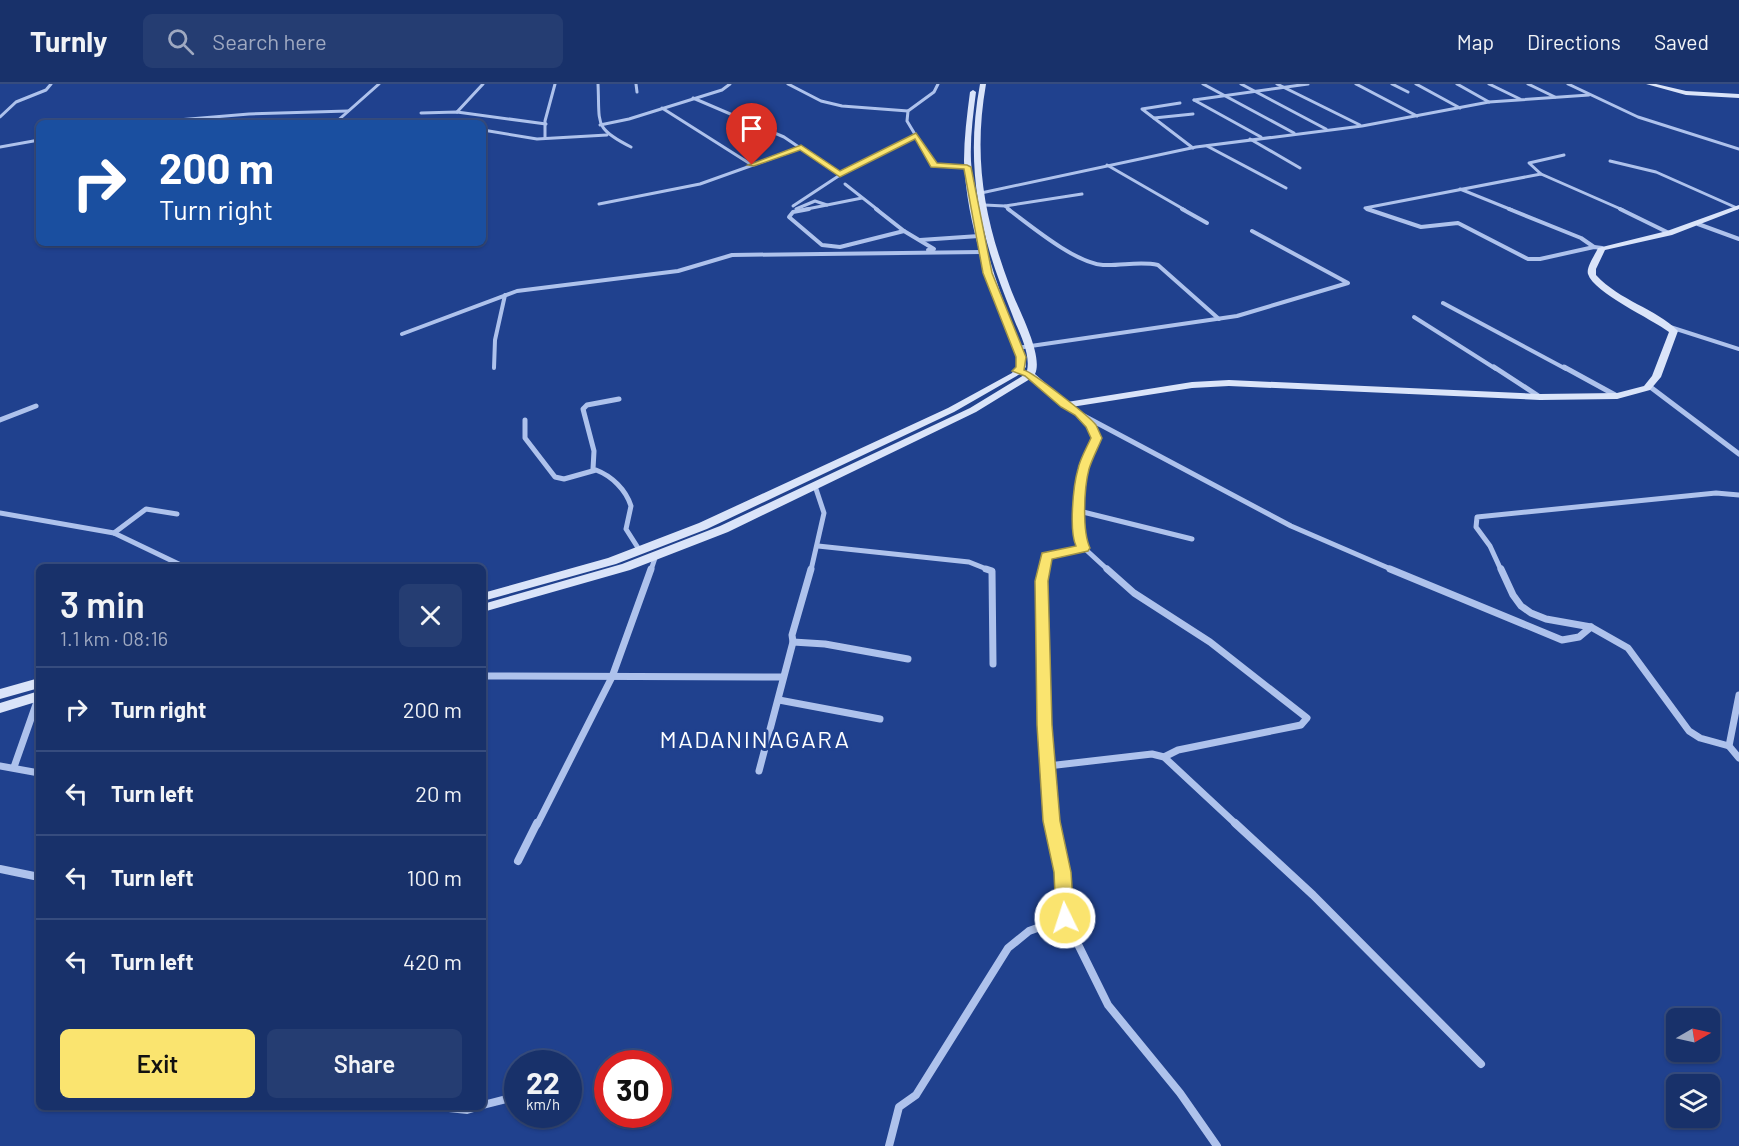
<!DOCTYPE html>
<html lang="en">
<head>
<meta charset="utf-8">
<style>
  :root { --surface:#18316a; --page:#253d72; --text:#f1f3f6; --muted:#9fa9c1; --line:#364c7e; --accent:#fae46f }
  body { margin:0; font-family:Barlow,sans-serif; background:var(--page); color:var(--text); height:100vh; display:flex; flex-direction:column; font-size:22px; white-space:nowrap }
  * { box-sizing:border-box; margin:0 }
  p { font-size:20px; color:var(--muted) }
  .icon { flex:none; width:33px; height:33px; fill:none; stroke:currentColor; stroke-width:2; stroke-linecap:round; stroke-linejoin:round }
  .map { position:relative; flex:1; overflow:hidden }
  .drawer { position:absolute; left:36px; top:480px; width:450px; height:546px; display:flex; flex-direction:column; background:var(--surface); border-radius:9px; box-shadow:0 2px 4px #0004,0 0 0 2px var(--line) }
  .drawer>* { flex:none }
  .hud { position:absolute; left:36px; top:36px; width:450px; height:126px; border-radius:9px; box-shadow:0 2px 4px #0004,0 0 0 2px var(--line); background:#1a4fa0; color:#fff; overflow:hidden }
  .needle { width:39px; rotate:81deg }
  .controls { position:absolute; left:1666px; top:924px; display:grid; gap:12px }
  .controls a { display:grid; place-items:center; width:54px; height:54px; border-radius:9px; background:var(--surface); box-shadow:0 2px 4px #0004,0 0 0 2px var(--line); font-size:30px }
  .speed { position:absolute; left:504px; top:966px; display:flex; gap:12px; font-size:30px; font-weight:700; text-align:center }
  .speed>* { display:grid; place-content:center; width:78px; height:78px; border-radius:50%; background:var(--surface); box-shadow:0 2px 4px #0004,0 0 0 2px var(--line); line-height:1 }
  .speed small { font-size:15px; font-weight:400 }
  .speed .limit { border:9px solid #d22; background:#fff; color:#111 }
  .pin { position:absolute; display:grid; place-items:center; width:51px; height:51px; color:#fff; margin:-62px -26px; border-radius:50% 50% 50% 0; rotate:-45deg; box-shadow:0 0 6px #0007 }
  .pin .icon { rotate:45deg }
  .me { position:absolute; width:66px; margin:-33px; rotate:356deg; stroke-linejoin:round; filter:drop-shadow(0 0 4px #0008) }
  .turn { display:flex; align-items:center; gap:21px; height:126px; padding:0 24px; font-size:27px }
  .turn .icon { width:78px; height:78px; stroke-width:2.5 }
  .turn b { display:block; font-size:42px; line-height:51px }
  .round { display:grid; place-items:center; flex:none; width:63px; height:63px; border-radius:9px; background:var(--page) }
  .head { display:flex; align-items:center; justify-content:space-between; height:102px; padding:0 24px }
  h1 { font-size:36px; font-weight:600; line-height:45px }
  .action { display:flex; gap:12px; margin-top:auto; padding:12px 24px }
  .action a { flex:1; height:69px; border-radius:9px; background:var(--accent); color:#111; font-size:24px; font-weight:600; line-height:69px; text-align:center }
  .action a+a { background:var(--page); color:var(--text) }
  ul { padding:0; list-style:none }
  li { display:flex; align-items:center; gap:18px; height:84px; padding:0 24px; border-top:2px solid var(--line) }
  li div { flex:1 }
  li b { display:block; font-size:22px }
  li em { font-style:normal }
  header { display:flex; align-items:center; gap:36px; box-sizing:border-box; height:84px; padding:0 30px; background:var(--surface); border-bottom:2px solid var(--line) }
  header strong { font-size:28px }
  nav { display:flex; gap:33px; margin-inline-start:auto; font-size:21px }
  .search { width:420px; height:54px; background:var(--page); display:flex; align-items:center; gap:15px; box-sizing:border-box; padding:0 21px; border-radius:9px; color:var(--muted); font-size:22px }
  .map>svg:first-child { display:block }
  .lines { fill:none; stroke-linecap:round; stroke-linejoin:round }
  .street-far4 { stroke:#aec2ec; stroke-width:3 }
  .street-far3 { stroke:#aec2ec; stroke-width:4 }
  .street-far2 { stroke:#aec2ec; stroke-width:5 }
  .street-far1 { stroke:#aec2ec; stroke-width:7 }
  .street { stroke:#aec2ec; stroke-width:8 }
  .secondary { fill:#dae4f9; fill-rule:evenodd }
  .route { fill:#fae46f; stroke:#a29448; stroke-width:1.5 }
  .labels { text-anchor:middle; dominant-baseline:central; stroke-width:6; stroke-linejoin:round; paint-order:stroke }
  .quarter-label { font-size:24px; letter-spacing:1.5px; fill:#fff; stroke:#20418e }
</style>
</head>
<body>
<header>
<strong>Turnly</strong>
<div class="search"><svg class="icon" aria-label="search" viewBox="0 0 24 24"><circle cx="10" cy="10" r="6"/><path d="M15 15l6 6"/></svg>Search here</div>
<nav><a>Map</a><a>Directions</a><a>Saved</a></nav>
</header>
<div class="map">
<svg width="1739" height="1062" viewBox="0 0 1739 1062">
  <rect width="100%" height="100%" fill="#20418e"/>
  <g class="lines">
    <!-- street-far4 -->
    <g class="street-far4">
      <path d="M 598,0 C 600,40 593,44 631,63"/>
      <polyline points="636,0 637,8"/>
      <polyline points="788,0 821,17 842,22 908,27"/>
      <polyline points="938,0 934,8 908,27 907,37 934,82 967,83"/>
      <polyline points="1203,0 1294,49"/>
      <polyline points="1241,0 1326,45"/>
      <polyline points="1277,0 1360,41"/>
      <polyline points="1356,0 1417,32"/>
      <polyline points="1392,0 1408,8"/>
      <polyline points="1416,0 1460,24"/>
      <polyline points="1457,0 1489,18"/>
      <polyline points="1489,0 1520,15"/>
      <polyline points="1528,0 1555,13"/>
      <polyline points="1568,0 1638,33 1739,65"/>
      <polyline points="693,14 784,53 840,91"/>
      <polyline points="1194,16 1308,0"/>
      <polyline points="1194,16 1261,53"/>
      <polyline points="1180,19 1142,25 1193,64"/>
      <polyline points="662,24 752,81"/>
      <polyline points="457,28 483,0"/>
      <polyline points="421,29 457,28 546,40"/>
      <polyline points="0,33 16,18 46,6 51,0"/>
      <polyline points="1154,34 1193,30"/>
      <polyline points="142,39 249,30 348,27"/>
      <polyline points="335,39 379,0"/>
      <polyline points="600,41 629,35 722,6 730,0"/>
      <polyline points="483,46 537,55 607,51"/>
      <polyline points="545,54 545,37 555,0"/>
      <polyline points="1250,55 1300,84"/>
      <polyline points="1207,62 1286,104"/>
      <polyline points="0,63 39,56"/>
      <polyline points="1610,77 1656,88 1737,124"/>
      <polyline points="1107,81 1185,126"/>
      <polyline points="1541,90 1529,79 1564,71"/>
      <polyline points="845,100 878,126"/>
      <polyline points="1460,105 1512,126"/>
      <polyline points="981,109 1196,63 1362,42 1489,18 1589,11"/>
      <polyline points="599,120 700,100 801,64"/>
      <polyline points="984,121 1005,122 1010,126"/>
      <polyline points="793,122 840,91 916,51"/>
      <polyline points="1005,122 1082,110"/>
      <polyline points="796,125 815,117 827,121"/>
      <polyline points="802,126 862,114"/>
      <polyline points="1371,126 1365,124 1541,90 1623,126"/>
    </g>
    <!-- street-far3 -->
    <g class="street-far3">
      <polyline points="809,125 793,128 789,133 822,161 840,163 904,147"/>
      <polyline points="876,125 904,147 934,165 928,166"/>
      <path d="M 1008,125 C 1031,142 1075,179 1103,181 C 1122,182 1139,177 1158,181 L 1219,235"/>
      <polyline points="1182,125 1207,139"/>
      <polyline points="1367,125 1421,143 1458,139 1528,175 1540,175 1594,163 1602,164"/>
      <polyline points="1509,125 1581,154 1594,163"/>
      <polyline points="1620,125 1669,149"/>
      <polyline points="1698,140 1739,155"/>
      <polyline points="920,156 979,152"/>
      <polyline points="1443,219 1566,285"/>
      <polyline points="1414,233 1496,285"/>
      <polyline points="1667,242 1739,265"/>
      <polyline points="402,250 517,207 678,187 732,171 982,168"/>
      <polyline points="1017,264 1237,232 1348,199 1252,147"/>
      <polyline points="494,284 495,256 505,211"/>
    </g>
    <!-- street-far2 -->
    <g class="street-far2">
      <polyline points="1494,283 1540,313"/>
      <polyline points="1564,283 1617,312"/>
      <polyline points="1649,302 1739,370"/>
      <polyline points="1084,332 1291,442 1393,486"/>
      <polyline points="0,336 36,322"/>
      <path d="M 525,336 L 525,354 L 555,393 L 564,395 L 596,386 C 612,392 626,406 631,422 L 626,445 L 640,467"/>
      <polyline points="593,385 594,367 583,325 587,321 619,315"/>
      <polyline points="1079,427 1192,455"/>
      <polyline points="0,429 114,449 185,483"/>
      <polyline points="114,449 146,425 177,430"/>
      <polyline points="818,462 969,478 989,486"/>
      <polyline points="1084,464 1108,486"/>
      <polyline points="651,486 656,471"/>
      <polyline points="811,486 824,429 815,402"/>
      <polyline points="1044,486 1047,472 1084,464 1079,456 1083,386 1096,354 1084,335 1065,321"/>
      <polyline points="1501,486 1490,462 1476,443 1477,433 1716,409 1739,411"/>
    </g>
    <!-- street-far1 -->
    <g class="street-far1">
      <polyline points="986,485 992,487 993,580"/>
      <polyline points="1044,485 1041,539 1044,641 1053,741"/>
      <polyline points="1107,485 1134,509 1210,558 1307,634 1301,641 1178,666 1164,673"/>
      <polyline points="1390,485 1562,556 1579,553 1591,543"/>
      <polyline points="1501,485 1513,511 1521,522 1531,529 1546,535 1591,543 1628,564 1689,647 1700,654 1729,662"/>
      <polyline points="793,558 825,560 908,575"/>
      <polyline points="483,592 783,593"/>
      <polyline points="1739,611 1729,662 1739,674"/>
      <polyline points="779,616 880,635"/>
      <polyline points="0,682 39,689"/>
      <polyline points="1048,682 1152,670 1164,673 1237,741"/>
      <polyline points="14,683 39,612"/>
      <polyline points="759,687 793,558 792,551 811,485"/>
      <polyline points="537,741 612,593 651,485"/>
    </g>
    <!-- street -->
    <g class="street">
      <polyline points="1052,739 1062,788 1065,834 1108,921 1180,1009 1217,1062"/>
      <polyline points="1235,739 1313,811 1481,980"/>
      <polyline points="518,777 537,739"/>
      <polyline points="0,785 39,793"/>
      <polyline points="483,1021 518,1012"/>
      <polyline points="440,1023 467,1026 477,1023"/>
      <polyline points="889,1062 899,1023 916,1011 1008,864 1029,847 1065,834"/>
    </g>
    <!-- secondary -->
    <g class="secondary">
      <path d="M 980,0 L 986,0 C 973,74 984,134 1010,203 C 1017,223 1044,271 1035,290 L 1067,318 L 1192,298 L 1229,296 L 1540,310 L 1617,309 L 1644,302 L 1652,292 L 1669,248 C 1652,235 1594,209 1588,190 C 1586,183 1595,171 1598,164 L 1667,147 L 1739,121 L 1739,125 L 1672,151 L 1605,166 L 1596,185 L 1596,191 C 1620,217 1655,224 1678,247 L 1661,293 L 1650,306 L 1617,315 L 1540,316 L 1229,302 L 1192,304 L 1065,324 L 1030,295 L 976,328 L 728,448 L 630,486 L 483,528 L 483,520 L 622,480 L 720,442 L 970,324 L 1024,291 L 1020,290 L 954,328 L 707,445 L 616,480 L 483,517 L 483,509 L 608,474 L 699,439 L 948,324 L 1012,289 L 1016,283 L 1017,273 C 992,210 967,145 964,77 C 964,54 967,31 970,8 L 973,6 L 976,8 C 973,31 970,54 971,77 C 975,146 1000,210 1025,273 L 1026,283 L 1023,286 L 1027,287 C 1031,268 1018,247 1012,230 C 1004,210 996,189 990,169 C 973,111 969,59 980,0 Z"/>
      <polygon points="1646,0 1656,0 1686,7 1739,10 1739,14 1686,11"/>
      <polygon points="39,594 39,604 0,615 0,605"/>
      <polygon points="39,607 39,617 0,629 0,619"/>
    </g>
  </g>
  <!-- route -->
  <path class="route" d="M 916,49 L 937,79 L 967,81 L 971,83 L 992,189 L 1026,273 L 1024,286 C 1034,289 1089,332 1096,341 C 1098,345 1100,350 1102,354 C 1098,364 1092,375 1089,385 C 1084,404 1082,447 1090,464 L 1088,467 L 1052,475 L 1048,497 L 1052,641 L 1060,737 L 1071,788 L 1074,834 L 1072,840 L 1065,843 L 1059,840 L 1056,834 L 1054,788 L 1043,737 L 1037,641 L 1035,497 L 1042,469 L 1076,462 C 1069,447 1073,402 1078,385 C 1080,375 1086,365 1091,354 L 1086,343 L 1075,331 L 1061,323 L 1025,292 L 1012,287 L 1016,283 L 1016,273 L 983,189 L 964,85 L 931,83 L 915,55 L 840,93 L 800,66 L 754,82 L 748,81 L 801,61 L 840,87 Z"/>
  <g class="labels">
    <!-- quarter labels -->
    <g class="quarter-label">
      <text x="755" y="654">MADANINAGARA</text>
    </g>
  </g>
</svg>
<div class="controls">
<a><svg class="needle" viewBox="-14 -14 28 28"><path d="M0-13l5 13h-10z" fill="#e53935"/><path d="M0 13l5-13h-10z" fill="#9fa9c1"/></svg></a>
<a><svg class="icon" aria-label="layers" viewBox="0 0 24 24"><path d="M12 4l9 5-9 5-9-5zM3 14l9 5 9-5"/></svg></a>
</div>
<div class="speed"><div>22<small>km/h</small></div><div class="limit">30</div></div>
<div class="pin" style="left:752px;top:81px;background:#d93025"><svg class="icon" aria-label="arrive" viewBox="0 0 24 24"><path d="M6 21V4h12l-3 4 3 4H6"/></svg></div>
<svg class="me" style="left:1065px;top:834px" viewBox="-20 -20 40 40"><circle r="17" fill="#fae46f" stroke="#fff" stroke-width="3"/><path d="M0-11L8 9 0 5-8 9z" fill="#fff"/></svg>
<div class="hud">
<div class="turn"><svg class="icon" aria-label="right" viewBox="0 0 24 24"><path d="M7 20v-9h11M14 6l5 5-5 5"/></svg><div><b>200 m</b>Turn right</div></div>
</div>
<section class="drawer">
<div class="head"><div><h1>3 min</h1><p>1.1 km · 08:16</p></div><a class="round"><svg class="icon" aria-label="close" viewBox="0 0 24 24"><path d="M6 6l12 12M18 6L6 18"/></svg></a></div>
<ul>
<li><svg class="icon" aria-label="right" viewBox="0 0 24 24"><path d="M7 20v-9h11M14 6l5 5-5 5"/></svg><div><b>Turn right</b></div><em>200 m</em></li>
<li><svg class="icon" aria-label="left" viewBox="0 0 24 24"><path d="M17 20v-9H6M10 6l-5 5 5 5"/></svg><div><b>Turn left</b></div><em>20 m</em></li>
<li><svg class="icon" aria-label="left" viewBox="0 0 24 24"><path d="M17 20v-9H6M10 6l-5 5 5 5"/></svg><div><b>Turn left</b></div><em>100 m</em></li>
<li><svg class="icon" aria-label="left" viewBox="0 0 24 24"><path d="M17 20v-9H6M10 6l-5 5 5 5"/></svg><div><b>Turn left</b></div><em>420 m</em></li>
</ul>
<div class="action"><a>Exit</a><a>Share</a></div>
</section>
</div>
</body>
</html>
